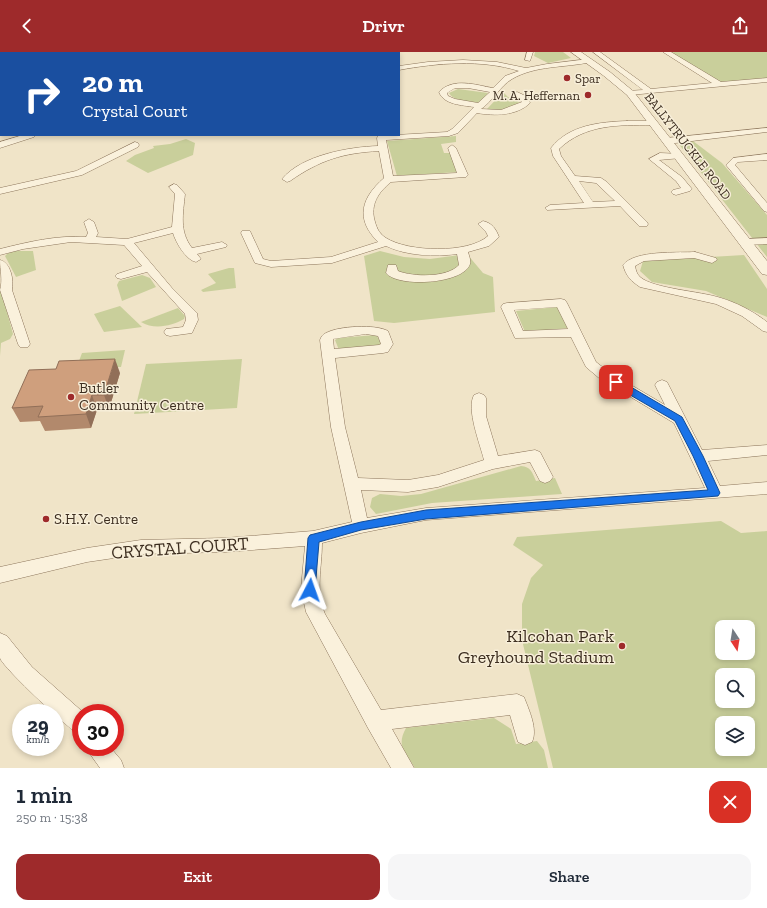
<!DOCTYPE html>
<html lang="en">
<head>
<meta charset="utf-8">
<style>
  :root { --surface:#fff; --page:#f6f6f7; --text:#1f2937; --muted:#747a83; --accent:#9e2a2b }
  body { margin:0; font-family:"Zilla Slab",serif; background:var(--page); color:var(--text); height:100vh; display:flex; flex-direction:column; font-size:15px; white-space:nowrap }
  * { box-sizing:border-box; margin:0 }
  p { font-size:13px; color:var(--muted) }
  .icon { flex:none; width:22px; height:22px; fill:none; stroke:currentColor; stroke-width:2; stroke-linecap:round; stroke-linejoin:round }
  .map { position:relative; height:716px; overflow:hidden }
  .drawer { display:flex; flex-direction:column; background:var(--surface); flex:1 }
  .drawer>* { flex:none }
  .hud { position:absolute; left:0px; top:0px; width:400px; height:84px; box-shadow:0 2px 6px #0003; background:#1a4fa0; color:#fff; overflow:hidden }
  .needle { width:26px; rotate:168deg }
  .tools { position:absolute; left:715px; top:568px; display:grid; gap:8px }
  .tools a { display:grid; place-items:center; width:40px; height:40px; border-radius:8px; background:var(--surface); box-shadow:0 2px 6px #0003; font-size:20px }
  .speed { position:absolute; left:12px; top:652px; display:flex; gap:8px; font-size:20px; font-weight:700; text-align:center }
  .speed>* { display:grid; place-content:center; width:52px; height:52px; border-radius:50%; background:var(--surface); box-shadow:0 2px 6px #0003; line-height:1 }
  .speed small { font-size:10px; font-weight:400 }
  .speed .limit { border:6px solid #d22; background:#fff; color:#111 }
  .pin { position:absolute; display:grid; place-items:center; width:34px; height:34px; color:#fff; margin:-17px; border-radius:8px; box-shadow:0 2px 6px #0006 }
  .me { position:absolute; width:44px; margin:-22px; rotate:4deg; stroke-linejoin:round; filter:drop-shadow(0 0 3px #0008) }
  .turn { display:flex; align-items:center; gap:14px; height:84px; padding:0 16px; font-size:18px }
  .turn .icon { width:52px; height:52px; stroke-width:2.5 }
  .turn b { display:block; font-size:28px; line-height:34px }
  .round { display:grid; place-items:center; flex:none; width:42px; height:42px; border-radius:12px; background:var(--page) }
  .overview { display:flex; align-items:center; justify-content:space-between; height:68px; padding:0 16px }
  h1 { font-size:24px; font-weight:600; line-height:30px }
  .primary-button { display:flex; gap:8px; margin-top:auto; padding:8px 16px }
  .primary-button a { flex:1; height:46px; border-radius:12px; background:var(--accent); color:#fff; font-size:16px; font-weight:600; line-height:46px; text-align:center }
  .primary-button a+a { background:var(--page); color:var(--text) }
  header { display:flex; justify-content:space-between; align-items:center; height:52px; padding:0 16px; background:var(--accent); color:#fff; font-size:18px; font-weight:600 }
  .map>svg:first-child { display:block }
  .green { fill:#c9cf9b; fill-rule:evenodd }
  .lines { fill:none; stroke-linecap:round; stroke-linejoin:round }
  .minor-casing { stroke:#8d765c; stroke-width:1 }
  .tertiary-casing { stroke:#8d765c; stroke-width:1 }
  .minor { fill:#faf1dc; fill-rule:evenodd }
  .tertiary { fill:#faf1dc; fill-rule:evenodd }
  .wall { fill:#b2896c }
  .shaded-wall { fill:#916f58 }
  .building { fill:#cf9f7d; stroke:#916f58 }
  .route { fill:#1a73e8; stroke:#114b97 }
  .poi-dot { fill:#9e2a2b; stroke:#f7eed8; stroke-width:1.5 }
  .labels { text-anchor:middle; dominant-baseline:central; stroke-width:3; stroke-linejoin:round; paint-order:stroke }
  .far-poi-label { font-size:13px; fill:#3d2e20; stroke:#f7eed8; text-anchor:start }
  .far-street-label { font-size:13px; fill:#3d2e20; stroke:#f7eed8 }
  .poi-label { font-size:15px; fill:#3d2e20; stroke:#f7eed8; text-anchor:start }
  .near-street-label { font-size:18px; fill:#3d2e20; stroke:#f7eed8 }
  .near-poi-label { font-size:18px; fill:#3d2e20; stroke:#f7eed8; text-anchor:end }
</style>
</head>
<body>
<header><svg class="icon" aria-label="back" viewBox="0 0 24 24"><path d="M15 5l-7 7 7 7"/></svg>Drivr<svg class="icon" aria-label="share" viewBox="0 0 24 24"><path d="M12 15V3M7 8l5-5 5 5M5 13v7h14v-7"/></svg></header>
<div class="map">
<svg width="767" height="716" viewBox="0 0 767 716">
  <rect width="100%" height="100%" fill="#f0e4c8"/>
  <!-- green -->
  <g class="green">
    <polygon points="535,0 563,0 571,6 548,11 534,4"/>
    <polygon points="669,0 767,0 767,27 721,30 714,27"/>
    <path d="M 458,37 L 488,41 L 479,51 C 470,49 454,50 449,41 Z"/>
    <path d="M 503,40 L 508,45 L 520,50 C 509,55 500,61 487,57 Z"/>
    <polygon points="456,84 456,90 441,92 444,101 451,101 458,120 397,124 387,89"/>
    <polygon points="186,87 195,91 193,103 148,121 126,109 135,103 154,96 153,94 170,92"/>
    <polygon points="693,89 722,111 767,163 767,205 678,91"/>
    <polygon points="12,199 33,199 36,218 16,225 5,204 7,202"/>
    <polygon points="380,199 404,205 430,207 467,202 483,221 493,225 495,260 394,271 374,269 364,204"/>
    <polygon points="744,203 767,237 767,265 706,239 652,230 640,219 643,209"/>
    <polygon points="229,216 234,216 236,236 203,240 201,238 216,231 208,222"/>
    <polygon points="142,223 150,226 156,235 122,249 117,233 119,229"/>
    <polygon points="0,224 0,234 13,282 10,287 1,291 0,304"/>
    <polygon points="120,254 142,275 104,280 94,262"/>
    <polygon points="557,255 569,276 525,280 516,259"/>
    <path d="M 178,256 L 185,264 L 184,267 C 172,274 154,278 141,270 Z"/>
    <polygon points="376,283 382,291 377,294 339,298 335,288 338,286"/>
    <polygon points="125,298 121,315 76,317 82,301"/>
    <polygon points="242,307 237,356 134,362 146,312"/>
    <path d="M 521,414 C 531,415 532,420 536,429 L 555,426 L 562,442 L 432,451 L 376,462 L 370,455 L 372,446 L 380,442 L 401,444 L 421,442 Z"/>
    <path d="M 721,469 L 741,481 L 767,479 L 767,716 L 553,716 L 522,588 L 522,552 L 531,526 L 543,513 L 513,493 L 517,485 ZM 722,575 L 748,575 L 748,601 L 722,601 ZM 722,623 L 748,623 L 748,649 L 722,649 ZM 722,671 L 748,671 L 748,697 L 722,697 Z"/>
    <path d="M 494,666 L 511,677 L 516,692 L 537,689 L 544,698 L 548,716 L 415,716 C 405,700 396,694 406,676 Z"/>
  </g>
  <g class="lines">
    <defs>
      <g id="minor">
        <polygon points="145,0 157,0 145,1"/>
        <rect x="167" y="0" width="7" height="1"/>
        <rect x="246" y="0" width="6" height="1"/>
        <rect x="386" y="0" width="8" height="1"/>
        <polygon points="527,0 533,0 530,9 525,8"/>
        <polygon points="593,0 600,0 651,37 712,31 663,0 671,0 721,30 767,26 767,30 630,43 627,43 627,39 643,38"/>
        <path d="M 589,7 L 591,8 L 591,10 C 565,16 536,13 512,27 C 500,34 492,50 481,57 L 501,58 L 522,50 L 513,42 L 517,40 L 528,45 L 530,51 C 517,64 494,64 477,61 L 458,81 L 449,84 L 386,88 L 393,124 L 457,121 L 448,96 L 452,93 L 456,96 L 468,123 L 466,125 L 391,130 C 380,139 371,150 374,166 C 376,174 378,181 386,186 C 408,200 468,202 488,184 L 486,180 L 478,172 L 483,169 C 492,171 496,177 499,185 L 489,194 L 468,200 C 469,204 471,208 470,212 C 464,232 398,236 386,221 L 388,213 L 396,213 L 398,219 C 413,225 447,226 459,213 L 457,202 C 435,205 407,204 386,194 L 332,211 L 271,215 L 255,211 L 254,209 L 241,181 L 242,179 L 250,179 L 263,207 L 271,209 L 331,205 L 378,190 C 355,167 361,146 384,126 L 379,99 C 343,101 320,108 290,129 L 287,130 L 282,127 C 302,103 349,95 378,94 L 377,86 L 378,84 L 447,80 L 452,77 L 474,55 C 462,53 444,53 439,40 C 453,25 476,33 493,36 L 505,24 L 519,19 C 481,7 437,11 399,18 L 399,14 L 428,10 L 463,8 L 497,10 L 526,16 L 547,12 ZM 455,36 L 468,36 L 490,40 L 478,51 L 455,47 L 448,44 L 447,41 Z"/>
        <rect x="0" y="41" width="1" height="4"/>
        <path d="M 627,69 L 652,69 L 656,71 L 652,73 C 619,73 585,72 559,97 L 561,104 L 575,124 L 601,126 L 607,130 L 647,170 L 648,172 L 647,174 L 639,174 L 620,154 L 547,158 L 545,156 L 550,153 L 584,151 L 553,104 L 551,96 C 569,73 600,70 627,69 ZM 579,129 L 596,131 L 615,149 L 593,150 Z"/>
        <polygon points="767,76 767,80 667,92 663,89 667,86"/>
        <polygon points="23,83 35,83 34,85 0,96 0,90"/>
        <polygon points="135,90 138,91 139,93 138,95 82,123 0,142 0,136 76,119"/>
        <polygon points="660,101 681,102 682,104 681,106 659,108 682,125 692,137 690,139 676,143 673,142 671,140 673,138 681,136 676,129 649,107"/>
        <polygon points="767,102 767,108 738,110 735,113 767,151 767,160 764,159 726,113 733,106"/>
        <path d="M 174,132 L 177,133 L 185,142 C 183,162 179,179 192,196 L 222,190 L 227,193 L 226,195 L 197,202 L 201,207 L 196,210 C 186,208 176,191 173,181 L 134,191 L 172,236 L 197,261 L 198,268 L 192,281 L 170,284 L 166,283 L 164,280 L 166,277 L 183,275 L 186,268 L 185,262 L 147,220 L 121,227 L 117,226 L 115,224 L 117,222 L 142,214 L 124,193 L 71,190 L 23,197 L 0,203 L 0,197 C 28,190 57,183 86,185 L 88,181 L 84,170 L 89,167 L 94,170 L 98,181 L 96,185 L 127,187 L 172,175 L 175,142 L 169,135 Z"/>
        <polygon points="767,186 767,192 745,193 740,190 745,187"/>
        <path d="M 695,200 L 716,206 L 717,208 L 712,211 L 694,206 L 644,209 L 635,214 C 636,219 637,222 640,225 C 654,237 700,239 721,246 C 737,251 753,259 767,270 L 767,280 L 763,279 L 742,264 L 716,252 L 640,235 C 631,229 626,224 623,213 C 635,198 677,201 695,200 Z"/>
        <path d="M 0,208 C 11,210 14,229 12,238 L 30,292 L 28,295 L 20,295 L 18,292 L 0,238 C 3,228 0,218 0,208 Z"/>
        <path d="M 561,247 L 565,248 L 567,251 L 596,310 L 609,320 L 665,353 L 655,333 L 657,330 L 662,328 L 667,330 L 702,398 L 767,393 L 767,403 L 708,409 L 720,434 L 767,430 L 767,442 L 426,468 L 361,481 L 322,491 C 322,516 315,538 325,562 L 381,658 L 517,642 L 524,645 C 529,658 538,677 532,690 L 525,693 L 518,690 L 510,663 L 392,677 L 414,716 L 391,716 L 368,676 L 306,560 L 301,537 L 305,494 L 225,500 L 141,502 L 87,510 L 0,531 L 0,515 L 87,496 L 141,488 L 225,486 L 313,479 L 352,470 L 331,375 L 320,288 C 321,285 323,282 326,281 C 338,274 376,272 388,279 L 393,292 L 388,300 L 383,301 L 335,306 L 345,375 L 358,426 L 408,428 L 438,423 L 484,408 C 480,392 466,357 474,343 L 479,341 L 484,343 L 486,346 L 486,364 L 498,404 L 535,398 L 540,400 L 553,425 L 550,429 L 545,431 L 540,429 L 530,410 L 493,417 L 438,435 L 408,440 L 361,438 L 367,466 L 426,456 L 705,436 L 674,371 L 599,326 L 586,315 L 571,285 L 515,286 L 501,255 L 503,252 L 507,251 ZM 557,255 L 568,277 L 523,279 L 514,258 ZM 366,282 L 378,284 L 381,292 L 379,293 L 334,297 L 333,287 Z"/>
        <path d="M 0,581 L 7,584 L 32,615 L 84,661 L 81,661 L 81,684 C 72,680 3,616 0,606 C 0,599 0,588 0,581 Z"/>
        <polygon points="87,695 110,695 121,708 124,716 100,716 90,702"/>
      </g>
      <polygon id="tertiary" points="571,0 581,0 610,20 633,39 767,209 767,223 762,222 627,43 604,24"/>
    </defs>
    <!-- minor casing -->
    <use href="#minor" class="minor-casing"/>
    <!-- tertiary casing -->
    <use href="#tertiary" class="tertiary-casing"/>
    <!-- minor -->
    <use href="#minor" class="minor"/>
    <!-- tertiary -->
    <use href="#tertiary" class="tertiary"/>
  </g>
  <!-- wall -->
  <polygon class="wall" points="120,321 109,357 97,358 91,376 45,379 40,369 20,370 12,356"/>
  <!-- shaded-wall -->
  <g class="shaded-wall">
    <polygon points="115,307 120,321 109,357 104,343"/>
    <polygon points="92,343 97,358 91,376 86,362"/>
  </g>
  <!-- building -->
  <polygon class="building" points="115,307 104,343 92,343 86,362 38,365 43,354 12,356 29,318 56,317 59,309"/>
  <!-- route -->
  <polygon class="route" points="613,328 619,328 682,365 703,404 720,441 718,444 426,467 361,478 319,490 315,538 314,541 310,543 305,541 304,538 308,486 310,483 361,470 426,458 708,438 693,404 675,369 613,333 612,330"/>
  <!-- markers -->
  <g class="poi-dot">
    <circle cx="567" cy="26" r="4"/>
    <circle cx="588" cy="43" r="4"/>
    <circle cx="71" cy="345" r="4"/>
    <circle cx="46" cy="467" r="4"/>
    <circle cx="622" cy="594" r="4"/>
  </g>
  <g class="labels">
    <!-- far-poi labels -->
    <g class="far-poi-label">
      <text x="575" y="26">Spar</text>
      <text x="580" y="43" text-anchor="end">M. A. Heffernan</text>
    </g>
    <!-- far-street labels -->
    <g class="far-street-label">
      <text transform="translate(688 94) rotate(52)">BALLYTRUCKLE ROAD</text>
    </g>
    <!-- poi labels -->
    <g class="poi-label">
      <text x="79" y="336">Butler<tspan x="79" dy="17">Community Centre</tspan></text>
      <text x="54" y="467">S.H.Y. Centre</text>
    </g>
    <!-- near-street labels -->
    <g class="near-street-label">
      <text transform="translate(180 496) rotate(-4)">CRYSTAL COURT</text>
    </g>
    <!-- near-poi labels -->
    <g class="near-poi-label">
      <text x="614" y="584">Kilcohan Park<tspan x="614" dy="21">Greyhound Stadium</tspan></text>
    </g>
  </g>
</svg>
<div class="tools">
<a><svg class="needle" viewBox="-14 -14 28 28"><path d="M0-13l5 13h-10z" fill="#e53935"/><path d="M0 13l5-13h-10z" fill="#747a83"/></svg></a>
<a><svg class="icon" aria-label="search" viewBox="0 0 24 24"><circle cx="10" cy="10" r="6"/><path d="M15 15l6 6"/></svg></a>
<a><svg class="icon" aria-label="layers" viewBox="0 0 24 24"><path d="M12 4l9 5-9 5-9-5zM3 14l9 5 9-5"/></svg></a>
</div>
<div class="speed"><div>29<small>km/h</small></div><div class="limit">30</div></div>
<div class="pin" style="left:616px;top:330px;background:#d93025"><svg class="icon" aria-label="arrive" viewBox="0 0 24 24"><path d="M6 21V4h12l-3 4 3 4H6"/></svg></div>
<svg class="me" style="left:310px;top:538px" viewBox="-20 -20 40 40"><path d="M0-17L14 15 0 8-14 15z" fill="#1a73e8" stroke="#fff" stroke-width="4"/></svg>
<div class="hud">
<div class="turn"><svg class="icon" aria-label="right" viewBox="0 0 24 24"><path d="M7 20v-9h11M14 6l5 5-5 5"/></svg><div><b>20 m</b>Crystal Court</div></div>
</div>
</div>
<section class="drawer">
<div class="overview"><div><h1>1 min</h1><p>250 m · 15:38</p></div><a class="round" style="background:#d93025;color:#fff"><svg class="icon" aria-label="close" viewBox="0 0 24 24"><path d="M6 6l12 12M18 6L6 18"/></svg></a></div>
<div class="primary-button"><a>Exit</a><a>Share</a></div>
</section>
</body>
</html>
